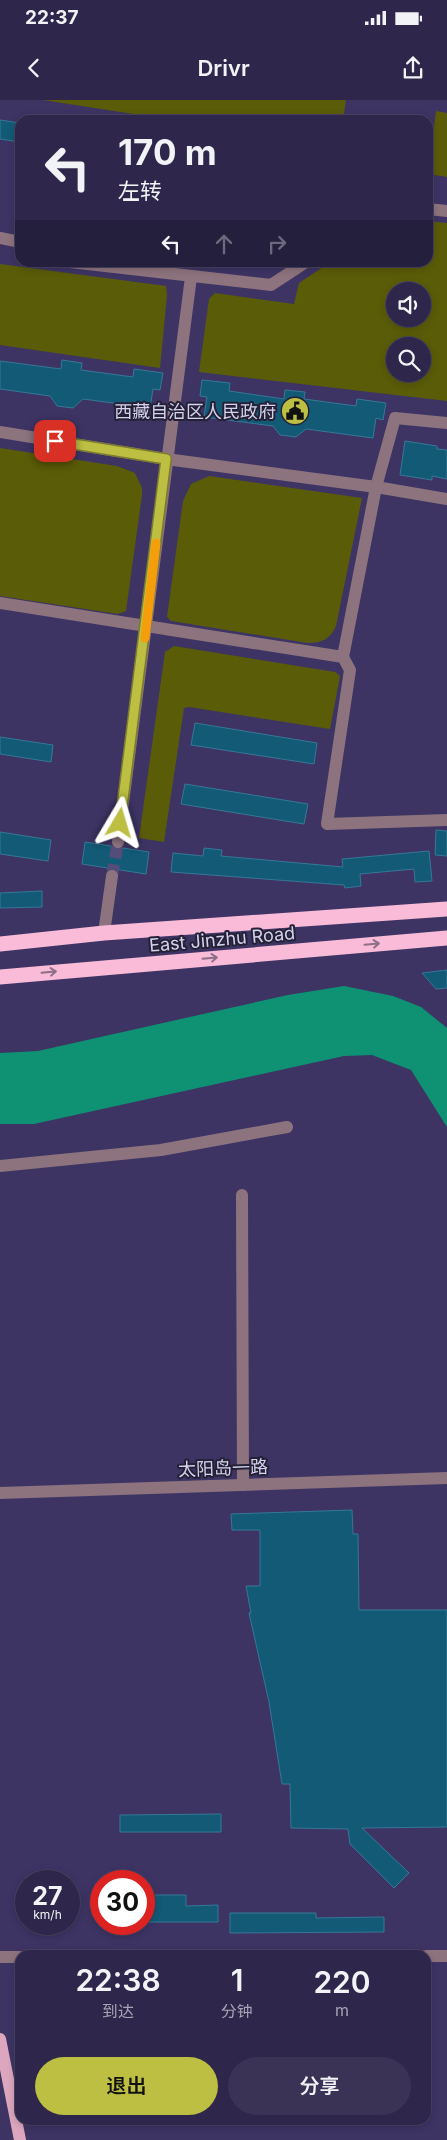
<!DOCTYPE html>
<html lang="zh">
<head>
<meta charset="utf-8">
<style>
  :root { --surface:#2e274b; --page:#3a3355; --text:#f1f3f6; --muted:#a7a5b5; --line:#494463; --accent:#bdbf43 }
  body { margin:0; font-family:Inter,"Noto Sans SC",sans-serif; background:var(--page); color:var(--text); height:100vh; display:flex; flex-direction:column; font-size:19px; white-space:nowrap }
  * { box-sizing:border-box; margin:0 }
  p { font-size:16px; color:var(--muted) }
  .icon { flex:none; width:28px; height:28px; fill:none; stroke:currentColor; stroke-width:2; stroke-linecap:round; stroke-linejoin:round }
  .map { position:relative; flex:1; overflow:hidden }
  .panel { position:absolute; left:15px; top:1850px; width:416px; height:175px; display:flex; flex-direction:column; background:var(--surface); border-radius:15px; box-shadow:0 2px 8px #0003,0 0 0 1px var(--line) }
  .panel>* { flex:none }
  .top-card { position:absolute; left:15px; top:15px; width:418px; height:152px; border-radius:15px; box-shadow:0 2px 8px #0003,0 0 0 1px var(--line); background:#2e274b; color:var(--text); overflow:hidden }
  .buttons { position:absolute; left:386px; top:182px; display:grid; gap:10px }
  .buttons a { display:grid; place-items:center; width:45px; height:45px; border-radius:50%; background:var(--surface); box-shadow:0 2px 8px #0003,0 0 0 1px var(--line); font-size:25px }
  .speed { position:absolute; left:15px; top:1770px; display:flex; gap:10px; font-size:25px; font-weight:700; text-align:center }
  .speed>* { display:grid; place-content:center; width:65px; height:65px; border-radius:50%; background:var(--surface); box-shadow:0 2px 8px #0003,0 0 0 1px var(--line); line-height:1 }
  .speed small { font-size:12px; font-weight:400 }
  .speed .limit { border:8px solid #d22; background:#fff; color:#111 }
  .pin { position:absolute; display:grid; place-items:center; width:42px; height:42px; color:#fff; margin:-21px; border-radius:10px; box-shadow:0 2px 8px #0006 }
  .me { position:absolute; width:55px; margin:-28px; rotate:7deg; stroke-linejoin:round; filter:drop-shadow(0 0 4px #0008) }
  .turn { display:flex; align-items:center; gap:18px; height:105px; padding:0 20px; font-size:22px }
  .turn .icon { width:65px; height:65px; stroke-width:2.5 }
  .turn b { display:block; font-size:35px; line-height:42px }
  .lanes { display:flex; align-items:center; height:48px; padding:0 20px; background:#0003; justify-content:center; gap:25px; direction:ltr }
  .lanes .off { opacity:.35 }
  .eta { display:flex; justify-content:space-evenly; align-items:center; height:85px; text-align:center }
  .eta b { font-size:30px; font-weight:600; line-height:35px }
  .action { display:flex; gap:10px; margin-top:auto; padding:10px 20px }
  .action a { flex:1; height:58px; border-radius:30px; background:var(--accent); color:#111; font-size:20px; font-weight:600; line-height:58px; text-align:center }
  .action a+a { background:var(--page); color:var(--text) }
  .status { display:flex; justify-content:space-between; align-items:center; height:35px; padding:0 25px; background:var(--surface); direction:ltr }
  .status svg { height:14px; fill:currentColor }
  header { display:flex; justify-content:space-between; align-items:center; height:65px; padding:0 20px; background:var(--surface); font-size:22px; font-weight:600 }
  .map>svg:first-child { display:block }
  .green { fill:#5b5c08; fill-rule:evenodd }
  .water { fill:#0f9273 }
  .building { fill:#125a76; stroke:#367896 }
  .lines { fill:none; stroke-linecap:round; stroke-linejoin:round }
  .minor-tunnel { stroke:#544c79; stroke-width:12; stroke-dasharray:12 6; stroke-linecap:butt }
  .minor { stroke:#8d737e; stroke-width:12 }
  .major { stroke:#dca7be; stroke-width:12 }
  .highway { stroke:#fabbd8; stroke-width:15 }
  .oneway { stroke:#8f6e87 }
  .route-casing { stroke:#7b7c2c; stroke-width:12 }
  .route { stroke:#bdbf43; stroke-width:9 }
  .slow { stroke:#f59e0b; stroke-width:9 }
  .labels { text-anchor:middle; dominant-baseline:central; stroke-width:4; stroke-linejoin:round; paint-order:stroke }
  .poi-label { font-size:18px; fill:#d4d1ef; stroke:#242136; text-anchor:end }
  .street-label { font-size:18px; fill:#d4d1ef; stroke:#242136 }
</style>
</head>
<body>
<div class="status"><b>22:37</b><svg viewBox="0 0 49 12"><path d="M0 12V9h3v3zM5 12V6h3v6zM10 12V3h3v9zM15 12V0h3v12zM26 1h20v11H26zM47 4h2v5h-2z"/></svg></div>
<header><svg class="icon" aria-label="back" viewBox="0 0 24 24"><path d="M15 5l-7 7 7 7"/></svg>Drivr<svg class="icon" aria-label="share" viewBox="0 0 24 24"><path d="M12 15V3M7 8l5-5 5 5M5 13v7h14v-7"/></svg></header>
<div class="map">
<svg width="447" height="2040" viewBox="0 0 447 2040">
  <rect width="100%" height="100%" fill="#3d3464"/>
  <!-- green -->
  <g class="green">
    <polygon points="43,0 346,0 343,20 172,20"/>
    <polygon points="436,11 447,13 447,77 428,74"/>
    <path d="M 428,121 L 447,123 L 447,301 L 199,272 L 209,199 L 215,193 L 294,204 L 299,183 L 329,163 L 428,162 ZM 422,191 L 422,219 L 395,219 L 395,191 ZM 422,246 L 422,274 L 395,274 L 395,246 Z"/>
    <polygon points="0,164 166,186 167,195 160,268 0,245"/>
    <polygon points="0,348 117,366 135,373 142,388 142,395 126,511 118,514 0,496"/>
    <path d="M 209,376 L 362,398 L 336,526 C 330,539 322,543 308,543 L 171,521 L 167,517 L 183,401 L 191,384 Z"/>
    <polygon points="174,546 335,572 340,576 330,629 189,607 184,608 164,742 139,738 165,552"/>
  </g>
  <!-- water -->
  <polygon class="water" points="344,886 393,896 421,907 447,928 447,1027 411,970 372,955 344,956 34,1024 0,1024 0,953 38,951 288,895"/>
  <!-- building -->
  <g class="building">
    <polygon points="0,20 20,23 20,42 0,39"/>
    <polygon points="62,260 82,263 81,270 133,277 134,269 163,273 160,290 153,289 150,308 83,299 73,308 57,306 50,296 0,289 0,261 61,269"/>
    <polygon points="202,280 230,283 229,291 284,299 285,290 305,292 304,299 356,306 357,299 386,303 383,320 376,318 373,338 306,329 296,337 280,335 273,326 204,317 207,297 200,296"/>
    <polygon points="405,341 437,346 437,349 447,350 447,379 432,376 432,380 400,375"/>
    <polygon points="195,623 317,643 314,664 191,645"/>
    <polygon points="0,637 53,645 51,662 0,654"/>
    <polygon points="185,684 308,704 304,724 181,704"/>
    <polygon points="436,730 447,731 447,756 435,755"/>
    <polygon points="0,732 51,740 48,761 0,754"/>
    <polygon points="85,742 111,746 116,750 123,748 149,752 146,774 82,764"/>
    <polygon points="204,748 222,750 221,756 343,767 342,759 429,751 432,781 415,782 414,769 360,774 361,786 345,788 344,785 171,772 173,753 203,756"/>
    <polygon points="42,791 42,807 0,808 0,793"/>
    <polygon points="447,870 447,888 436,889 422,873"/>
    <polygon points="352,1410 353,1434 358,1434 359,1510 447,1510 447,1727 362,1728 409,1773 394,1788 350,1744 348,1729 291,1728 290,1684 282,1684 269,1602 249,1513 251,1513 246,1486 260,1486 260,1430 232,1430 231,1414"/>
    <polygon points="221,1714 221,1732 120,1732 120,1715"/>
    <polygon points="153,1795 186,1795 186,1806 218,1805 218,1822 144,1822 144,1806 153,1806"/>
    <polygon points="230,1813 316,1813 316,1818 384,1817 384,1832 230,1833"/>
  </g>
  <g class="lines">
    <!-- minor-tunnel -->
    <polyline class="minor-tunnel" points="112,776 118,742"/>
    <!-- minor -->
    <g class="minor">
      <polyline points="428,109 447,111"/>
      <polyline points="0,138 20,142"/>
      <polyline points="70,162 271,185 306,162"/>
      <polyline points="0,332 166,359 376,387 395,318 447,323"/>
      <polyline points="0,503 343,557 376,387 447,399"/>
      <polyline points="343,557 350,570 327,724 447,720"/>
      <polyline points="118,742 191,177"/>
      <polyline points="104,833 112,776"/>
      <polyline points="0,1066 161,1050 287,1027"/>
      <polyline points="242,1095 243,1385"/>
      <polyline points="0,1393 447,1378"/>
      <polyline points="426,1856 447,1856"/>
      <polyline points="0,1857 20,1857"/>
    </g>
    <!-- major -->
    <polyline class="major" points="0,1939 20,2040"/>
    <!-- highway -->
    <g class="highway">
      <polyline points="0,844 104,833 447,809"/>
      <polyline points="0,877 447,838"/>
    </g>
  </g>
  <!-- one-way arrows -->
  <defs><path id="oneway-shaft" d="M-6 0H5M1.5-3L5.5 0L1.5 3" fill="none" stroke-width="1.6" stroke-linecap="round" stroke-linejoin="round" transform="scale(1.25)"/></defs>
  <g class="oneway">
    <use href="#oneway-shaft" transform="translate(372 844) rotate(-5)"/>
    <use href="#oneway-shaft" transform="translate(210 858) rotate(-5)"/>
    <use href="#oneway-shaft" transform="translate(49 872) rotate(-5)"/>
  </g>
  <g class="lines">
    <defs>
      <polyline id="route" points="55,341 166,359 120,723"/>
    </defs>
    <!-- route casing -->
    <use href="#route" class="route-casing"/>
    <!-- route -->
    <use href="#route" class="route"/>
    <!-- slow -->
    <polyline class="slow" points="145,538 156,443"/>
  </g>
  <!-- icons -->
  <defs>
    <symbol id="civic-disc" viewBox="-11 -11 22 22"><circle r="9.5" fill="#bdbf43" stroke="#242136"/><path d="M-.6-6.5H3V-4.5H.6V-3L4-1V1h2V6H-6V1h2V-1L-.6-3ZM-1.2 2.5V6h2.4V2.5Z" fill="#111"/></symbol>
  </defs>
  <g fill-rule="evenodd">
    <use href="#civic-disc" x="279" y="295" width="32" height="32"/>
  </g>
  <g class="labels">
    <!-- poi labels -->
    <g class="poi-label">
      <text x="276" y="311">西藏自治区人民政府</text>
    </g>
    <!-- street labels -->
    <g class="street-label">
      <text transform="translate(222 839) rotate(-5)">East Jinzhu Road</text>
      <text transform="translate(223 1368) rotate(-2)">太阳岛一路</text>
    </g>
  </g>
</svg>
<div class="buttons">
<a><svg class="icon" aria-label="sound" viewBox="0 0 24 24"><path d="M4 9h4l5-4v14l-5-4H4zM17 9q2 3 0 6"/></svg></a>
<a><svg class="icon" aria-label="search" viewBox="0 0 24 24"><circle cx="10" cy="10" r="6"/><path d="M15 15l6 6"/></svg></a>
</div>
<div class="speed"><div>27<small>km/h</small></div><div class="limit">30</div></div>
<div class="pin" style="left:55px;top:341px;background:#d93025"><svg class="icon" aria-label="arrive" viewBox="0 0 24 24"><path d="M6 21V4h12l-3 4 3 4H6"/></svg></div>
<svg class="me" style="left:120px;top:723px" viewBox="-20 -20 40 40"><path d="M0-17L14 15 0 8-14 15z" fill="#bdbf43" stroke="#fff" stroke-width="4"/></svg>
<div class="top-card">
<div class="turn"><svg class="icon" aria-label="left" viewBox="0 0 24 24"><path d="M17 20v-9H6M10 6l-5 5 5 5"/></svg><div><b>170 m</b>左转</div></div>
<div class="lanes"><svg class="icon" aria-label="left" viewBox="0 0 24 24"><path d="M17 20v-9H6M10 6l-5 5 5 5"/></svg><svg class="icon off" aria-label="ahead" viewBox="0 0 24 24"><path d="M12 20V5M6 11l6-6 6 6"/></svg><svg class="icon off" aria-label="right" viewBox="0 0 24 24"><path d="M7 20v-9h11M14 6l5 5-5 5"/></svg></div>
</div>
<section class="panel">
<div class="eta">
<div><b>22:38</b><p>到达</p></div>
<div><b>1</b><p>分钟</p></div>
<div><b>220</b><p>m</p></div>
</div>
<div class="action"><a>退出</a><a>分享</a></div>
</section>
</div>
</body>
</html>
